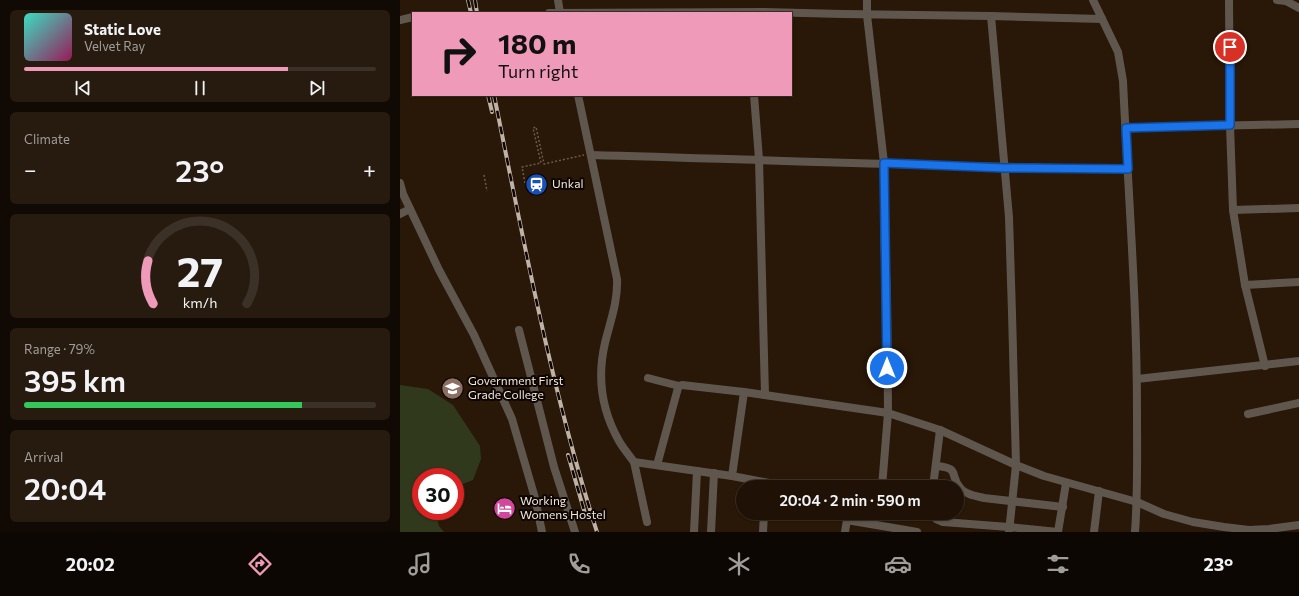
<!DOCTYPE html>
<html lang="en">
<head>
<meta charset="utf-8">
<style>
  :root { --surface:#1f1105; --page:#271a0f; --text:#f1f3f6; --muted:#a19d9a; --line:#3c3127; --accent:#ef9ab8 }
  body { margin:0; font-family:Commissioner,sans-serif; background:var(--page); color:var(--text); height:100vh; display:flex; flex-direction:column; font-size:15px; white-space:nowrap }
  * { box-sizing:border-box; margin:0 }
  p { font-size:13px; color:var(--muted) }
  .icon { flex:none; width:22px; height:22px; fill:none; stroke:currentColor; stroke-width:2; stroke-linecap:round; stroke-linejoin:round }
  .map { position:relative; flex:1; overflow:hidden }
  .side { display:flex; flex-direction:column; gap:10px; padding:10px; background:#110903; width:400px }
  .side>* { flex:none }
  .top-card { position:absolute; left:12px; top:12px; width:380px; height:84px; border-radius:0px; box-shadow:0 1px 3px #0004,0 0 0 1px var(--line); background:#ef9ab8; color:#111; overflow:hidden }
  .speed { position:absolute; left:12px; top:468px; display:flex; gap:8px; font-size:20px; font-weight:700; text-align:center }
  .speed>* { display:grid; place-content:center; width:52px; height:52px; border-radius:50%; background:var(--surface); box-shadow:0 1px 3px #0004,0 0 0 1px var(--line); line-height:1 }
  .speed .limit { border:6px solid #d22; background:#fff; color:#111 }
  .pin { position:absolute; display:grid; place-items:center; width:34px; height:34px; color:#fff; margin:-17px; border:2px solid #fff; border-radius:50%; box-shadow:0 1px 4px #0007 }
  .me { position:absolute; width:44px; margin:-22px; rotate:0deg; stroke-linejoin:round; filter:drop-shadow(0 0 3px #0008) }
  .turn { display:flex; align-items:center; gap:14px; height:84px; padding:0 20px; font-size:18px }
  .turn .icon { width:52px; height:52px; stroke-width:2.5 }
  .turn b { display:block; font-size:28px; line-height:34px }
  .big { font-size:30px; font-weight:600; line-height:1.1 }
  .side .widget { flex:1; display:flex; flex-direction:column; justify-content:center; gap:6px; min-width:0; padding:0 14px; border-radius:6px; background:var(--page) }
  .side .dial { align-items:center; gap:0 }
  .dial svg { height:104px; overflow:visible; fill:none; stroke:var(--line); stroke-width:7; stroke-linecap:round; text-anchor:middle }
  .dial text { fill:var(--text); stroke:none }
  .song { display:flex; align-items:center; gap:12px }
  .cover { width:48px; height:48px; border-radius:6px; background:linear-gradient(135deg,hsl(170 70% 55%),hsl(330 70% 35%)) }
  .played { height:4px; border-radius:2px; background:linear-gradient(90deg,var(--accent) 75%,var(--line) 75%) }
  .keys { display:flex; justify-content:space-around; direction:ltr }
  .heat { display:flex; justify-content:space-between; align-items:center; font-size:22px; direction:ltr }
  .charge { height:6px; border-radius:3px; background:linear-gradient(90deg,#34c759 79%,var(--line) 0) }
  .trip { position:absolute; left:336px; top:480px; width:228px; height:40px; border-radius:20px; background:var(--surface); box-shadow:0 1px 3px #0004,0 0 0 1px var(--line); font-weight:600; line-height:40px; text-align:center }
  .dock { display:flex; height:64px; justify-content:space-around; align-items:center; background:#0c0702; color:var(--muted) }
  .dock .icon { width:28px; height:28px }
  .dock .on { color:var(--accent) }
  .dock b { font-size:18px; color:var(--text) }
  main { display:flex; flex:1; min-height:0 }
  .map>svg:first-child { display:block }
  .green { fill:#30391b }
  .lines { fill:none; stroke-linecap:round; stroke-linejoin:round }
  .path { stroke:#6c5c4d; stroke-width:1.5; stroke-dasharray:2 2; stroke-linecap:butt }
  .minor { stroke:#5f574e; stroke-width:8 }
  .rail-casing { stroke:#bfb2a6; stroke-width:4 }
  .rail { stroke:#0c0502; stroke-width:2.5; stroke-dasharray:8; stroke-linecap:butt }
  .route-casing { stroke:#114b97; stroke-width:10 }
  .route { stroke:#1a73e8; stroke-width:7 }
  .labels { text-anchor:middle; stroke-width:4; stroke-linejoin:round; paint-order:stroke }
  .poi-label { font-size:12px; fill:#f2e6db; stroke:#0c0502; text-anchor:start }
</style>
</head>
<body>
<main>
<section class="side">
<div class="widget">
<div class="song"><i class="cover"></i><div><b>Static Love</b><p>Velvet Ray</p></div></div>
<div class="played"></div>
<div class="keys"><svg class="icon" aria-label="previous" viewBox="0 0 24 24"><path d="M18 5L8 12l10 7zM5 5v14"/></svg><svg class="icon" aria-label="pause" viewBox="0 0 24 24"><path d="M8 5v14M16 5v14"/></svg><svg class="icon" aria-label="next" viewBox="0 0 24 24"><path d="M6 5l10 7-10 7zM19 5v14"/></svg></div>
</div>
<div class="widget"><p>Climate</p>
<div class="heat"><a>−</a><b class="big">23°</b><a>+</a></div>
</div>
<div class="widget dial"><svg viewBox="0 0 100 80">
<path d="M14 69A42 42 0 1 1 86 69"/>
<path d="M14 69A42 42 0 0 1 10 36" stroke="#ef9ab8"/>
<text x="50" y="56" font-size="32" font-weight="700">27</text>
<text x="50" y="72" font-size="11">km/h</text>
</svg></div>
<div class="widget"><p>Range · 79%</p><b class="big">395 km</b><div class="charge"></div></div>
<div class="widget"><p>Arrival</p><b class="big">20:04</b></div>
</section>
<div class="map">
<svg width="899" height="532" viewBox="0 0 899 532">
  <rect width="100%" height="100%" fill="#291707"/>
  <polygon class="green" points="0,385 28,389 53,405 80,446 81,459 73,480 55,487 55,477 21,477 21,511 35,511 39,526 44,532 0,532"/>
  <g class="lines">
    <g class="path">
      <polyline points="84,175 87,191"/>
      <polyline points="125,183 122,167 141,163 133,128 136,127 144,164 184,155"/>
    </g>
    <g class="minor">
      <polyline points="158,0 160,13"/>
      <polyline points="467,0 467,15 484,163 484,237 487,291 488,413 482,487"/>
      <path d="M693,0L718,52L723,81C728,191 737,301 737,411C737,451 738,492 735,532"/>
      <polyline points="829,0 830,125 833,210 845,285 865,366"/>
      <polyline points="877,0 886,1 899,8"/>
      <polyline points="149,13 365,12 442,14 591,16 702,19"/>
      <polyline points="591,16 609,217 612,313 616,465 609,532"/>
      <polyline points="0,20 13,17"/>
      <path d="M178,95L217,279C218,302 210,322 205,343C197,377 202,411 219,441C223,448 229,455 234,462L332,476L390,487"/>
      <polyline points="354,95 359,159 365,395"/>
      <polyline points="725,128 899,124"/>
      <path d="M191,155C370,160 549,167 728,169"/>
      <polyline points="0,183 3,194 39,270 74,335 112,419 135,498 142,532"/>
      <polyline points="833,210 899,208"/>
      <polyline points="0,214 10,209"/>
      <polyline points="845,285 899,282"/>
      <polyline points="119,330 154,467 175,532"/>
      <polyline points="248,378 279,386"/>
      <polyline points="737,379 899,361"/>
      <polyline points="848,414 899,403"/>
      <polyline points="234,462 247,522"/>
      <polyline points="257,465 278,388 279,386 282,385 344,392 488,413 540,430 616,465 644,476 737,502 764,514 793,522 824,527 849,530 869,529 899,525"/>
      <path d="M536,466C562,468 548,475 561,489C567,495 576,496 584,498L663,507"/>
      <polyline points="332,476 344,392"/>
      <polyline points="533,487 540,430"/>
      <polyline points="533,513 536,519 543,522 609,527 658,532"/>
      <polyline points="447,520 517,532"/>
      <polyline points="294,532 297,471"/>
      <polyline points="311,532 314,473"/>
      <polyline points="363,532 364,513"/>
      <polyline points="445,532 448,513"/>
      <polyline points="658,532 666,483"/>
      <polyline points="694,532 699,491"/>
    </g>
    <defs>
      <g id="rail">
        <polyline points="68,0 71,13"/>
        <polyline points="75,0 77,13"/>
        <polyline points="88,95 92,112"/>
        <path d="M94,95C124,242 151,389 197,532"/>
        <polyline points="168,455 186,517"/>
      </g>
    </defs>
    <use href="#rail" class="rail-casing"/>
    <use href="#rail" class="rail"/>
  </g>
  <g class="lines">
    <defs>
      <polyline id="route" points="487,368 484,163 604,168 728,169 726,128 830,125 830,47"/>
    </defs>
    <use href="#route" class="route-casing"/>
    <use href="#route" class="route"/>
  </g>
  <defs>
    <symbol id="station-disc" viewBox="-11 -11 22 22"><circle r="9.5" fill="#1a4fb4" stroke="#0c0502"/><path d="M-3-6H3Q5-6 5-4V2Q5 4 3 4L4.5 6H3L1.5 4h-3L-3 6H-4.5L-3 4Q-5 4-5 2V-4Q-5-6-3-6ZM-3.5-4v3h7v-3ZM-3.5 1v1.5H-2V1ZM2 1v1.5H3.5V1Z" fill="#fff"/></symbol>
    <symbol id="university-disc" viewBox="-11 -11 22 22"><circle r="9.5" fill="#8d6e63" stroke="#0c0502"/><path d="M0-5L7-2L0 1L-7-2ZM-4 1L0 2.5L4 1V4Q0 6-4 4Z" fill="#fff"/></symbol>
    <symbol id="hotel-disc" viewBox="-11 -11 22 22"><circle r="9.5" fill="#d1479c" stroke="#0c0502"/><path d="M-6-4.5h1.5V1H6V5H4.5V3h-9V5H-6ZM-4 0a1.8 1.8 0 1 1 3.6 0ZM.5 0V-2.5h3Q6-2.5 6 0Z" fill="#fff"/></symbol>
  </defs>
  <g fill-rule="evenodd">
    <use href="#station-disc" x="124" y="172" width="25" height="25"/>
    <use href="#university-disc" x="40" y="376" width="25" height="25"/>
    <use href="#hotel-disc" x="92" y="496" width="25" height="25"/>
  </g>
  <g class="labels">
    <g class="poi-label">
      <text x="152" y="188">Unkal</text>
      <text x="68" y="385">Government First<tspan x="68" dy="14">Grade College</tspan></text>
      <text x="120" y="505">Working<tspan x="120" dy="14">Womens Hostel</tspan></text>
    </g>
  </g>
</svg>
<div class="speed"><div class="limit">30</div></div>
<div class="pin" style="left:830px;top:47px;background:#d93025"><svg class="icon" aria-label="arrive" viewBox="0 0 24 24"><path d="M6 21V4h12l-3 4 3 4H6"/></svg></div>
<svg class="me" style="left:487px;top:368px" viewBox="-20 -20 40 40"><circle r="17" fill="#1a73e8" stroke="#fff" stroke-width="3"/><path d="M0-11L8 9 0 5-8 9z" fill="#fff"/></svg>
<div class="trip">20:04 · 2 min · 590 m</div>
<div class="top-card">
<div class="turn"><svg class="icon" aria-label="right" viewBox="0 0 24 24"><path d="M7 20v-9h11M14 6l5 5-5 5"/></svg><div><b>180 m</b>Turn right</div></div>
</div>
</div>
</main>
<nav class="dock">
<b>20:02</b>
<svg class="icon on" aria-label="directions" viewBox="0 0 24 24"><path d="M12 3l9 9-9 9-9-9zM9 14v-3h6M13 9l2 2-2 2"/></svg>
<svg class="icon" aria-label="music" viewBox="0 0 24 24"><path d="M9 18V5l10-2v13"/><circle cx="6" cy="18" r="3"/><circle cx="16" cy="16" r="3"/></svg>
<svg class="icon" aria-label="phone" viewBox="0 0 24 24"><path d="M5 4h4l2 5-3 2q2 4 5 5l2-3 5 2v4C11 20 4 13 5 4z"/></svg>
<svg class="icon" aria-label="climate" viewBox="0 0 24 24"><path d="M12 3v18M4 7l16 10M4 17L20 7"/></svg>
<svg class="icon" aria-label="car" viewBox="0 0 24 24"><path d="M5 17H2v-5l4-1 3-4h7l3 4 3 1v5h-3M9 17h6M6 11h13"/><circle cx="7" cy="17" r="2"/><circle cx="17" cy="17" r="2"/></svg>
<svg class="icon" aria-label="filters" viewBox="0 0 24 24"><path d="M4 7h16M4 17h16"/><circle cx="9" cy="7" r="2"/><circle cx="15" cy="17" r="2"/></svg>
<b>23°</b>
</nav>
</body>
</html>
